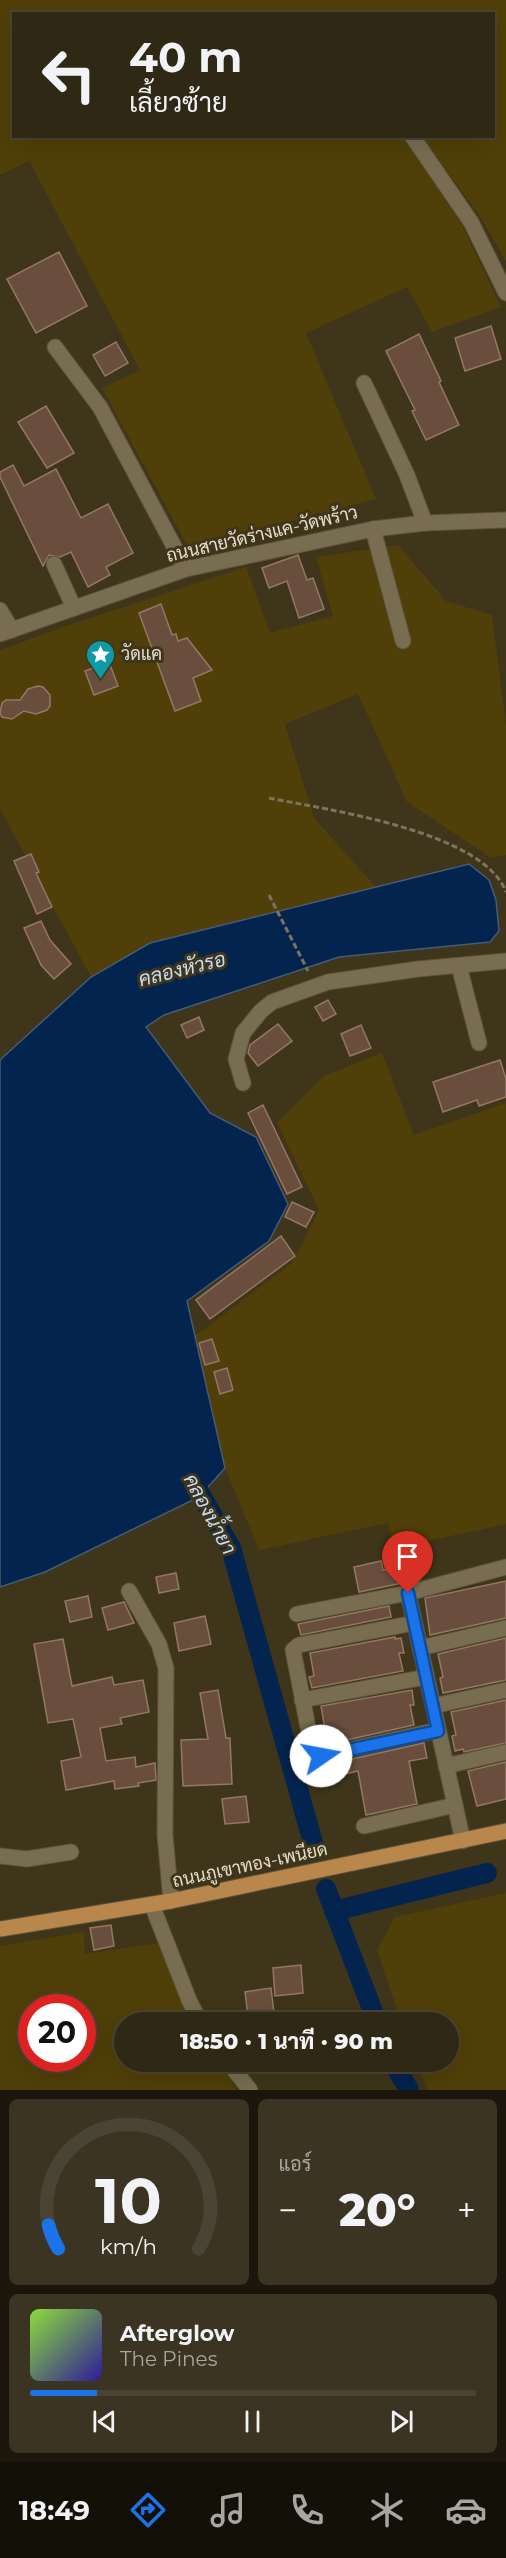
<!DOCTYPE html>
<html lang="th">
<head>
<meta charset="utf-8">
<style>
  :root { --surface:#2f2814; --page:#3b3422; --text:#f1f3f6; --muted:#a7a6a0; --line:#4a4434; --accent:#1a73e8 }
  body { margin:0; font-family:Montserrat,Sarabun,sans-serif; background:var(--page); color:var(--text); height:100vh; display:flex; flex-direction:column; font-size:22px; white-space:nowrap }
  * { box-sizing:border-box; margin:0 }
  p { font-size:20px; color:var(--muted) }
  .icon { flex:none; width:33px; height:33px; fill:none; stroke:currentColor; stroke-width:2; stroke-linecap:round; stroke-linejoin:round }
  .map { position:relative; height:2090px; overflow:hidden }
  .sheet { display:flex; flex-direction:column; gap:9px; padding:9px; background:#1a160b; flex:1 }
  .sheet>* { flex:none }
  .banner { position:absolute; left:12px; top:12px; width:483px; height:126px; border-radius:0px; box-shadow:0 6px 24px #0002,0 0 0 2px var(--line); background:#2f2814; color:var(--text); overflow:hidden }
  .speed { position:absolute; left:18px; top:1994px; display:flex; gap:12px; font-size:30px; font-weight:700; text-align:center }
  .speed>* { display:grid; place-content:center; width:78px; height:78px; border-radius:50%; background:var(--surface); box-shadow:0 6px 24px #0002,0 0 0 2px var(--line); line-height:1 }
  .speed .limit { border:9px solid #d22; background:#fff; color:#111 }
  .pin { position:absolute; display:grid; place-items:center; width:51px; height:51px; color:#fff; margin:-62px -26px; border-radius:50% 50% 50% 0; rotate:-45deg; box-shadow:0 0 6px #0007 }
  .pin .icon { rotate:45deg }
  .me { position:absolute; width:66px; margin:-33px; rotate:78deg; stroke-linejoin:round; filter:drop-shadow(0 0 4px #0008) }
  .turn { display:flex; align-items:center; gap:21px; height:126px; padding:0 18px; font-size:27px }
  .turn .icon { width:78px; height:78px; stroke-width:2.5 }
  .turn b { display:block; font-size:42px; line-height:51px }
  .big { font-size:45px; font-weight:800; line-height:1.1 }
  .sheet .card { flex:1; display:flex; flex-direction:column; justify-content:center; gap:9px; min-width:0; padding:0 21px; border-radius:9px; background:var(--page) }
  .sheet .dial { align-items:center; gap:0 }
  .dial svg { height:156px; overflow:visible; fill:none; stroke:var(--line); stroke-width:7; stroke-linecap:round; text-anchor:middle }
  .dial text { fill:var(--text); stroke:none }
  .song { display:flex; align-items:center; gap:18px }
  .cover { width:72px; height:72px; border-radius:9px; background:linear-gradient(135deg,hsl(90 70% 55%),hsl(250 70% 35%)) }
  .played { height:6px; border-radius:3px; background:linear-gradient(90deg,var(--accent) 15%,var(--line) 15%) }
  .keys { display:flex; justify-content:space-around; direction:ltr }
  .heat { display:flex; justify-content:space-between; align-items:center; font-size:33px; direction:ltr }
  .sheet .tiles { flex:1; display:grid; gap:9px; grid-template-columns:1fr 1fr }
  .card:last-child { grid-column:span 2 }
  .trip { position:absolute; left:114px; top:2012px; width:345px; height:60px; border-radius:30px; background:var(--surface); box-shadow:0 6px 24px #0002,0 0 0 2px var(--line); font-weight:800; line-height:60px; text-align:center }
  .tabs { display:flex; height:96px; justify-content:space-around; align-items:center; background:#131008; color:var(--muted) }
  .tabs .icon { width:42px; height:42px }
  .tabs .current { color:var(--accent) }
  .tabs b { font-size:27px; color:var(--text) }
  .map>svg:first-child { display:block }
  .green { fill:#503f08; fill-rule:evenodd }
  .water { fill:#03244e; stroke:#465c74; stroke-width:1.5 }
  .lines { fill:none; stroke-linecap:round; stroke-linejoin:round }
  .canal { stroke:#03244e; stroke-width:20 }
  .building { fill:#694e3d; stroke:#947765; stroke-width:1.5 }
  .minor-casing { stroke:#5b533b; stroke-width:17 }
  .major-casing { stroke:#5b533b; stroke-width:17 }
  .path { stroke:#7c745d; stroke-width:3; stroke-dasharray:6 3; stroke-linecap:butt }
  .minor { stroke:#786d50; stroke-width:15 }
  .major { stroke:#b9864b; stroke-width:15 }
  .route-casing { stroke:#114b97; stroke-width:15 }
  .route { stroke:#1a73e8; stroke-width:10 }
  .labels { text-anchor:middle; stroke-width:6; stroke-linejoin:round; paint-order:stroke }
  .street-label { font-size:18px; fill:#e3ddcd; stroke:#3f351a }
  .poi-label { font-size:18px; fill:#e3ddcd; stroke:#3f351a; text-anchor:start }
  .water-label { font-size:20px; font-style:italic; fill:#c6dcf9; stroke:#3f351a }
</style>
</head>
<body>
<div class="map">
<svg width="506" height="2090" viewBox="0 0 506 2090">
  <rect width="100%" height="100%" fill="#3f351a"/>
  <g class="green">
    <path d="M0,0H506V261L481,218L429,146L415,155L462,225L501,307L432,332L407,287L306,333L376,499L188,547L102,388L140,370L29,161L0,175ZM14,14H494V136H14Z"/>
    <polygon points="398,545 446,601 492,615 506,725 506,855 491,858 407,802 358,694 285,724 314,818 376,887 150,943 91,977 0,809 0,650 69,625 246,567 270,633 333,616 316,557"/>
    <polygon points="382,1053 414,1135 506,1103 506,1524 395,1548 388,1523 259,1550 225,1468 195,1336 292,1263 319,1210 277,1123 324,1076"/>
    <polygon points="506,1893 506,2090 428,2090 414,2061 448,2061 448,2022 401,2022 377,1950 395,1917"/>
    <path d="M84,1932L85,1954L158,1943L192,2022H124V2061H216L237,2090H0V1946ZM32,2007H82V2058H32Z"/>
  </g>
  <polygon class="water" points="469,864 489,880 496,900 499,931 490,942 339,957 164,1015 146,1027 210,1113 256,1137 288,1204 269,1241 187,1301 225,1468 199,1497 45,1572 0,1587 0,1060 91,977 150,943"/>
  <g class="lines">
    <g class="canal">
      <polyline points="189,1474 231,1548 315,1850"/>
      <polyline points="326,1889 377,2022"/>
      <polyline points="334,1911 487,1873"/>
      <polyline points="392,2061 409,2090"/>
    </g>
  </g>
  <g class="building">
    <polygon points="59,252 87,306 36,333 7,279"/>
    <polygon points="491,326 501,359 465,371 455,338"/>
    <polygon points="419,334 441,381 439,382 459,425 426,440 412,411 415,410 386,351"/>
    <polygon points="116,342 128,363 105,376 93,355"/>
    <polygon points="46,406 74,453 47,468 18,422"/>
    <polygon points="13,465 24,486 56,469 81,518 108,504 133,553 106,567 110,575 88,587 71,552 60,557 49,555 43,566 0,477 0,472"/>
    <polygon points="298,555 307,580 313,578 324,609 299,618 287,581 269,588 262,568"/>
    <polygon points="161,604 172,635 176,634 178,641 187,638 212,670 193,678 201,701 175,711 139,613"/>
    <polygon points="109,662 118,686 94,695 85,671"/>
    <polygon points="38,686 43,687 50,695 50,706 47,710 36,714 24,711 12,719 2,717 0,713 2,703 6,700 20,700 28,689"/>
    <polygon points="31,854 39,872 36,873 52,907 37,914 14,861"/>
    <polygon points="41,921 50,940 71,964 54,979 41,965 24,928"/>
    <polygon points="328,1000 336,1014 323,1021 315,1007"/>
    <polygon points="199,1017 204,1030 187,1038 181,1025"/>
    <polygon points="278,1024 292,1041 258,1066 248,1053 250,1045"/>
    <polygon points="361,1025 371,1048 350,1056 341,1034"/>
    <polygon points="500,1060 506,1079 506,1097 479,1106 477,1100 443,1112 433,1082"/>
    <polygon points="263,1105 302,1187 287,1194 248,1113"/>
    <polygon points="292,1202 314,1212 306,1227 285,1217"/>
    <polygon points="281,1236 295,1256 210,1319 196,1300"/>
    <polygon points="212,1339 219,1361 205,1365 199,1343"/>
    <polygon points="227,1368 233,1390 220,1394 214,1372"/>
    <polygon points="381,1561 383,1570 408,1565 412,1581 359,1592 354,1567"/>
    <polygon points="176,1573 179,1589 159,1593 156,1577"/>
    <polygon points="506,1581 506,1618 430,1635 425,1598"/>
    <polygon points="88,1596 92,1617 70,1622 65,1601"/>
    <polygon points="124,1602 134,1623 108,1630 102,1608"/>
    <polygon points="389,1606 391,1617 301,1635 298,1624"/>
    <polygon points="205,1616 211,1644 179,1651 174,1623"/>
    <polygon points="395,1637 395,1639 401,1638 404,1653 399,1653 403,1671 312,1688 309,1677 314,1676 310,1653"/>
    <polygon points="506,1638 506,1680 443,1693 440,1678 443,1677 438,1654"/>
    <polygon points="63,1639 72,1686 112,1677 114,1685 143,1680 149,1712 120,1718 122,1724 100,1728 106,1761 135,1757 136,1767 155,1763 156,1780 138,1783 139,1786 115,1789 114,1781 66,1790 61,1761 81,1757 73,1719 48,1723 34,1644"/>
    <polygon points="218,1690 226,1738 230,1738 232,1784 183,1786 181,1740 208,1739 200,1693"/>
    <polygon points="412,1690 414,1705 410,1705 414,1725 324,1745 321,1731 325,1730 321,1706"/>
    <polygon points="506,1700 506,1743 464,1752 463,1749 455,1751 452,1736 456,1735 451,1712"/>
    <polygon points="424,1743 427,1758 409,1761 417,1804 366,1815 358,1771 336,1776 334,1763"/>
    <polygon points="506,1762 506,1799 477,1806 468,1771"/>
    <polygon points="246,1796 249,1822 225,1824 222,1799"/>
    <polygon points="111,1925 114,1946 94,1950 90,1928"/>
    <polygon points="301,1965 303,1993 275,1996 273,1968"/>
    <polygon points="271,1988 274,2013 248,2016 245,1992"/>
  </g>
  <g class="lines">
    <defs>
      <g id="minor">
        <polyline points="412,136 471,222 506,293"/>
        <polyline points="55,347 100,407 186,569"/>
        <polyline points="364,383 407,475 425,523"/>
        <polyline points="373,529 403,641"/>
        <polyline points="54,564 74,608"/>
        <polyline points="0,610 12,630"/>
        <polyline points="0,634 186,569 373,529 425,523 506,520"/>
        <polyline points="459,966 479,1043"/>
        <polyline points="243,1083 236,1059 243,1033 261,1011 272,1002 328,982 418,969 506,961"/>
        <polyline points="129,1591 159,1644 166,1668 165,1835 171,1901"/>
        <polyline points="408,1593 463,1841"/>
        <polyline points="297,1614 408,1593 506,1567"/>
        <polyline points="414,1623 299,1645 293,1650 312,1748 321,1756 438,1730"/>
        <polyline points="420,1648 506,1628"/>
        <polyline points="302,1700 426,1677"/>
        <polyline points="433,1706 506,1690"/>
        <polyline points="446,1766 506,1752"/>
        <polyline points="364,1826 455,1805"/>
        <polyline points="0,1856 27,1859 71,1852"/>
        <polyline points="152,1905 189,2000 200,2022"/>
        <polyline points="227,2061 250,2090"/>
      </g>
      <polyline id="major" points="0,1929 171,1901 506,1831"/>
    </defs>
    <use href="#minor" class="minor-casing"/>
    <use href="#major" class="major-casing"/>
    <g class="path">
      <path d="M269,798C328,810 483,831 506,892"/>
      <polyline points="269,895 308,971"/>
    </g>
    <use href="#minor" class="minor"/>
    <use href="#major" class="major"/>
  </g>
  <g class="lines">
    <defs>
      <polyline id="route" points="321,1756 438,1731 408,1593"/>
    </defs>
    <use href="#route" class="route-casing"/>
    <use href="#route" class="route"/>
  </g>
  <defs>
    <symbol id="sight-pin" viewBox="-11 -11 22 30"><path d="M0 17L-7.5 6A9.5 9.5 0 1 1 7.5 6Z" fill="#0f9aa8" stroke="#3f351a"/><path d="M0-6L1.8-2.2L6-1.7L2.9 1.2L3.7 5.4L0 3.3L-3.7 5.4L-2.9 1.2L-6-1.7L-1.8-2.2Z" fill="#fff"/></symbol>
  </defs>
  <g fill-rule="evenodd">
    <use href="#sight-pin" x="84" y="638" width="33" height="45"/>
  </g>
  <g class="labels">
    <g class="street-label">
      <text transform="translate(262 534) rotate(-13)" y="6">ถนนสายวัดร่างแค-วัดพร้าว</text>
      <text transform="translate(250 1865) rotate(-12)" y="6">ถนนภูเขาทอง-เพนียด</text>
    </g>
    <g class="poi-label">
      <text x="121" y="660">วัดแค</text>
    </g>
    <g class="water-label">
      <text transform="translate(182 969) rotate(-14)" y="7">คลองหัวรอ</text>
      <text transform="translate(210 1514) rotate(62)" y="7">คลองน้ำยา</text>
    </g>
  </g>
</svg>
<div class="speed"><div class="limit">20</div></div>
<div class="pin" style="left:408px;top:1593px;background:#d93025"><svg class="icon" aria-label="arrive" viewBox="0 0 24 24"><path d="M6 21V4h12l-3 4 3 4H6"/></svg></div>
<svg class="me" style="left:321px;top:1756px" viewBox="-20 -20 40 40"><circle r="19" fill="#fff"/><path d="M0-13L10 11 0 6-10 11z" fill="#1a73e8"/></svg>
<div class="trip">18:50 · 1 นาที · 90 m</div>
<div class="banner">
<div class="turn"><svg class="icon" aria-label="left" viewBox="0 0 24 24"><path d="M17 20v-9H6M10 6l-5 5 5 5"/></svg><div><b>40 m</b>เลี้ยวซ้าย</div></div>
</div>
</div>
<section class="sheet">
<div class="tiles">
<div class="card dial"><svg viewBox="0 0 100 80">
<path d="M14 69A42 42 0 1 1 86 69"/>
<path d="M14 69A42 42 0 0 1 9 57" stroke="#1a73e8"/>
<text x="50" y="56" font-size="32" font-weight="700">10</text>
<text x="50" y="72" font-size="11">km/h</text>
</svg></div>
<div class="card"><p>แอร์</p>
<div class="heat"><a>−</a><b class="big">20°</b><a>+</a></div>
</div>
<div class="card">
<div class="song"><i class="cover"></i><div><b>Afterglow</b><p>The Pines</p></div></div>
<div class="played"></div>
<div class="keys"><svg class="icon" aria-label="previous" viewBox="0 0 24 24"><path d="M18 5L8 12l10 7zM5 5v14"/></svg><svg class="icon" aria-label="pause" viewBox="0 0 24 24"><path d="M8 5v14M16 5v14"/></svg><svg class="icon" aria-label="next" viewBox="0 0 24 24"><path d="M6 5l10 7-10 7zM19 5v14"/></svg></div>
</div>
</div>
</section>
<nav class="tabs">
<b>18:49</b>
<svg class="icon current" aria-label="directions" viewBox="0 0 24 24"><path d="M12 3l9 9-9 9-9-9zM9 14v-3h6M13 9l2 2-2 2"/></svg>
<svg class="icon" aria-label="music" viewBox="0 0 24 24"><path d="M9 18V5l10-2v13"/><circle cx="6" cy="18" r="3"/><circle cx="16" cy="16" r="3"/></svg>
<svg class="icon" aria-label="phone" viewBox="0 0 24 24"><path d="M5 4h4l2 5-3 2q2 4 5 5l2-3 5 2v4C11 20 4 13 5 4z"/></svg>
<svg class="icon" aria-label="climate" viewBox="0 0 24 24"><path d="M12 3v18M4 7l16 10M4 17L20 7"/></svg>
<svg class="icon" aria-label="car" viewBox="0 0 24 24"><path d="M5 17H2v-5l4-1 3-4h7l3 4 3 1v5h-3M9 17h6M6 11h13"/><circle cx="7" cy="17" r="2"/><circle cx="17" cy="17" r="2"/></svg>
</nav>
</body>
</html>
